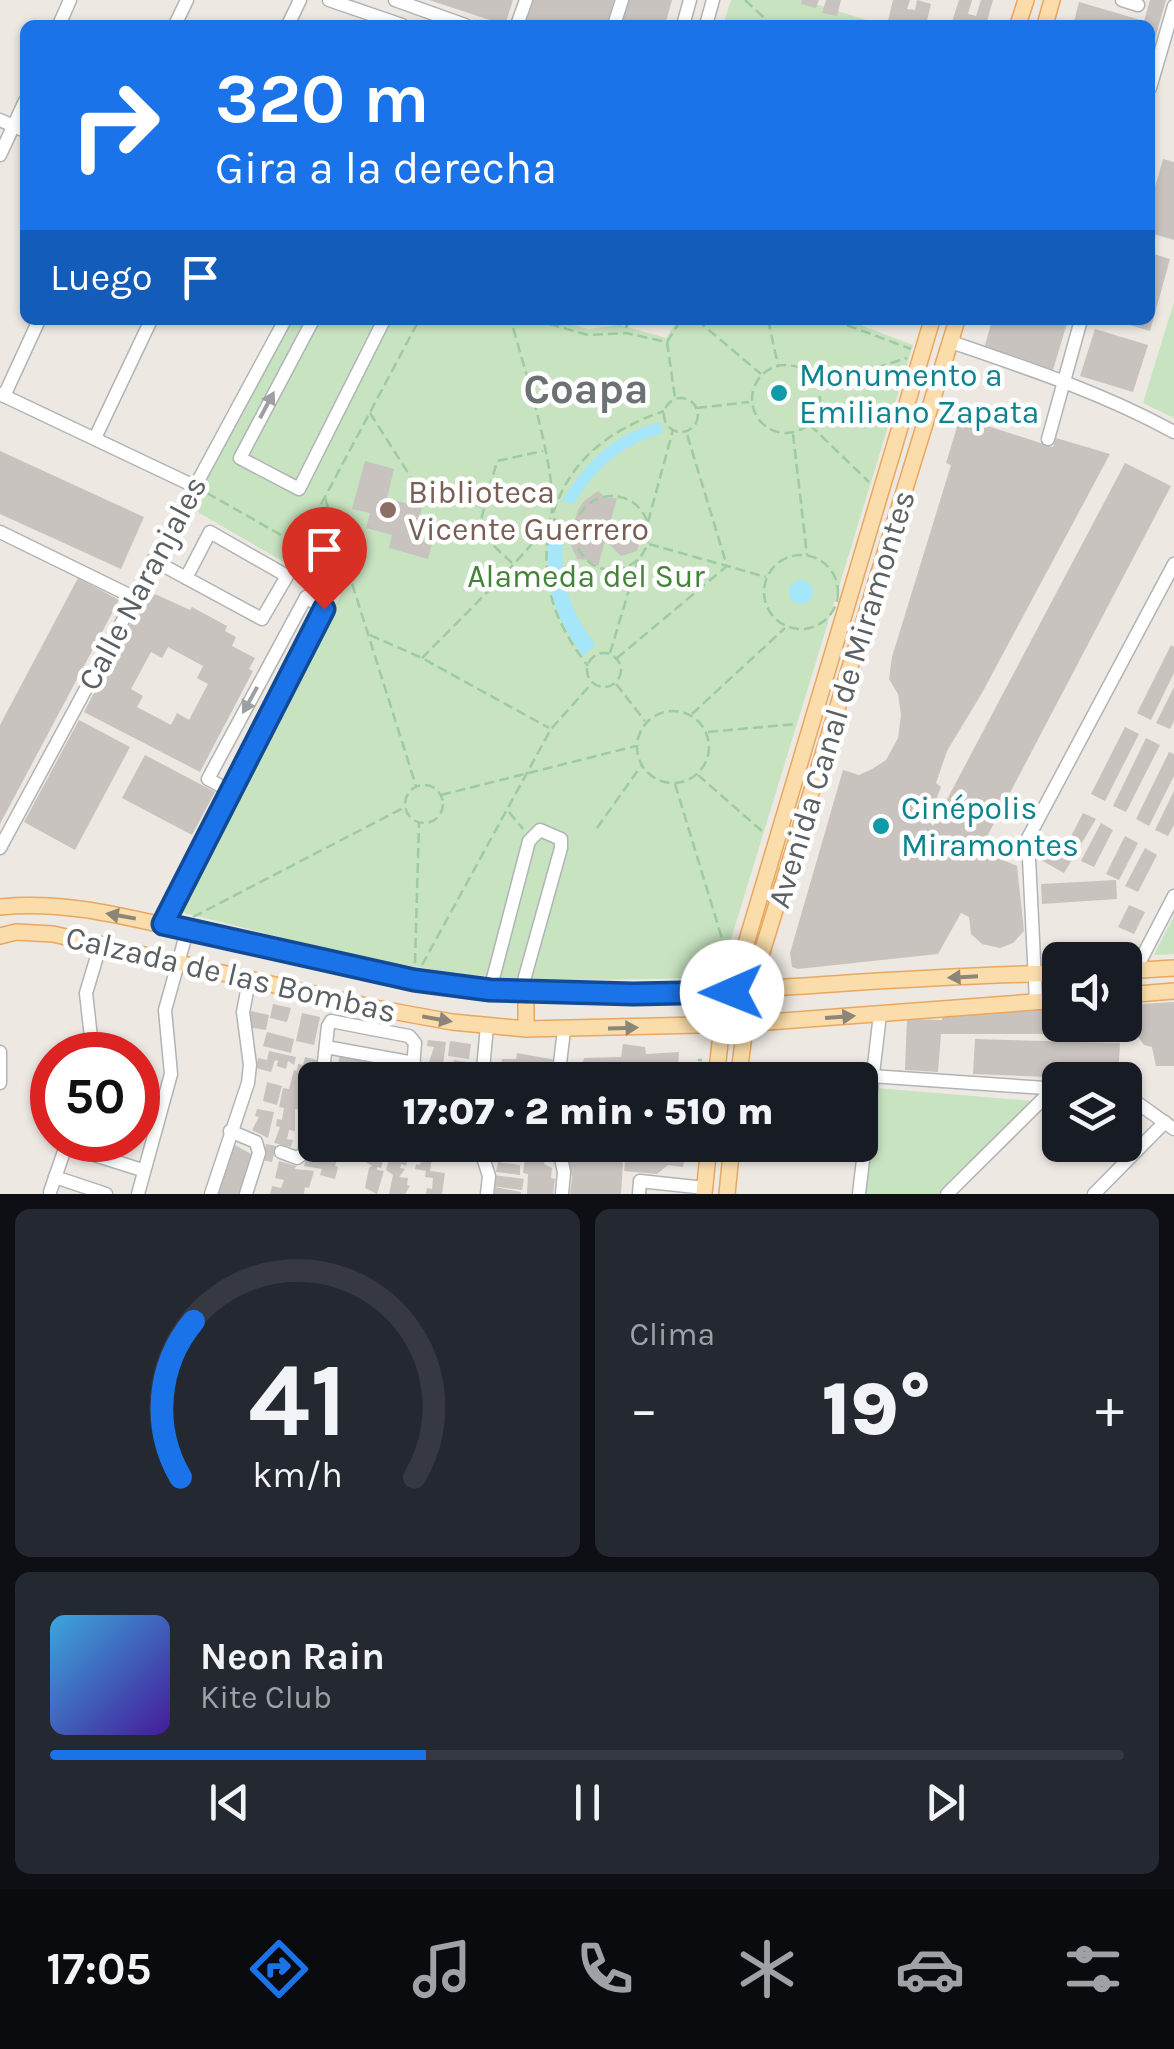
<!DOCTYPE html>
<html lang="es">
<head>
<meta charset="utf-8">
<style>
  :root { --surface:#171b24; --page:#242831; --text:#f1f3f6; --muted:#9ea1a6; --line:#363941; --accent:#1a73e8 }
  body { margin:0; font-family:Karla,sans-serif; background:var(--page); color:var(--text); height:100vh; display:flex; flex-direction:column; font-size:38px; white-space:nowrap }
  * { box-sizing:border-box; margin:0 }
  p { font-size:32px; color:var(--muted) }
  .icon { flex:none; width:55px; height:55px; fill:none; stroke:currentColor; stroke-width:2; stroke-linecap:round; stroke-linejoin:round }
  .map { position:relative; height:1194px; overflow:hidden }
  .panel { display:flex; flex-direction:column; gap:15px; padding:15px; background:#0d0f14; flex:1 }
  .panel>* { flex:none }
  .guide { position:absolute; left:20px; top:20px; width:1135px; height:305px; border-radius:15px; box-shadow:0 2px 8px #0004; background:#1a73e8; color:#fff; overflow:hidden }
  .fabs { position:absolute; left:1042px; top:942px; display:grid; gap:20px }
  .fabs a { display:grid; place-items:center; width:100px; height:100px; border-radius:15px; background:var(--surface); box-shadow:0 2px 8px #0004; font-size:50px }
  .speed { position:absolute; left:30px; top:1032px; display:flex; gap:20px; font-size:50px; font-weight:700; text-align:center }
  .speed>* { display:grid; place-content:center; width:130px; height:130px; border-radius:50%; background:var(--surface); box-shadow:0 2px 8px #0004; line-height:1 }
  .speed .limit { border:15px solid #d22; background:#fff; color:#111 }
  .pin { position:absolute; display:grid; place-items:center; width:85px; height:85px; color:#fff; margin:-102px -42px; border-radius:50% 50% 50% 0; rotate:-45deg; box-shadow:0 0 10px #0007 }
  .pin .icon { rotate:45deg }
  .me { position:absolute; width:110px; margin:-55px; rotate:269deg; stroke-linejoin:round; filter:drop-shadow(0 0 8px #0008) }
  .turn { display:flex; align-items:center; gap:35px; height:210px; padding:0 30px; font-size:45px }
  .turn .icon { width:130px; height:130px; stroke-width:2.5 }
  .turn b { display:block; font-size:70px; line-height:85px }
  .then { display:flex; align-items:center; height:95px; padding:0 30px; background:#0003; gap:20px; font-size:38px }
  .big { font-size:75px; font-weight:800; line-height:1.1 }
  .panel .widget { flex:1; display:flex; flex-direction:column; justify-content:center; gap:15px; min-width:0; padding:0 35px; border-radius:15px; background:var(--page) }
  .panel .dial { align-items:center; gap:0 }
  .dial svg { height:260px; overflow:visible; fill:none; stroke:var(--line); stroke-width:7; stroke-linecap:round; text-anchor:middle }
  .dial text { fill:var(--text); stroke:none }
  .song { display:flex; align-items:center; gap:30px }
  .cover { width:120px; height:120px; border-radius:15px; background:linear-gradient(135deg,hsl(200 70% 55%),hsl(260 70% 35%)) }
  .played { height:10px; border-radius:5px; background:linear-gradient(90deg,var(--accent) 35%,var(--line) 35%) }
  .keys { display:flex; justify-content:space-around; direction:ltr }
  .heat { display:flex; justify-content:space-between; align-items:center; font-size:55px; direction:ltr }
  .panel .tiles { flex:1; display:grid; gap:15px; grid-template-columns:1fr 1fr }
  .widget:last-child { grid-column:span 2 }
  .trip { position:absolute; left:298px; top:1062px; width:580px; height:100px; border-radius:15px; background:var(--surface); box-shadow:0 2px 8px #0004; font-weight:800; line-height:100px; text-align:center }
  .tab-bar { display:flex; height:160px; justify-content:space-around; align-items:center; background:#090b0e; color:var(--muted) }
  .tab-bar .icon { width:70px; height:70px }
  .tab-bar .on { color:var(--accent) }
  .tab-bar b { font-size:45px; color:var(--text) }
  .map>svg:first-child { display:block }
  .green { fill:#c7e3c0 }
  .water { fill:#a5e6fa }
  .building { fill:#c8c3bf; fill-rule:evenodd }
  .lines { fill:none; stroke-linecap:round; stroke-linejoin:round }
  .minor-casing { stroke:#b0b4b7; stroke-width:15 }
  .major-casing { stroke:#e9a75f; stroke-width:18 }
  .path { stroke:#9ecba1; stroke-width:2.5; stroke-dasharray:10 5; stroke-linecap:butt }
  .minor { stroke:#fff; stroke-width:12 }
  .major { stroke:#faddaa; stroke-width:15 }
  .path-bridge { stroke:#9ecba1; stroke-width:2.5; stroke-dasharray:10 5; stroke-linecap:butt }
  .oneway { fill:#9da0a1 }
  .oneway2 { fill:#8b8678 }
  .route-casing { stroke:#114b97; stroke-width:25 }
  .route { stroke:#1a73e8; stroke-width:18 }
  .culture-dot { fill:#0f9aa8; stroke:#fff; stroke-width:4 }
  .education-dot { fill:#8d6e63; stroke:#fff; stroke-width:4 }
  .labels { text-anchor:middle; stroke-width:9; stroke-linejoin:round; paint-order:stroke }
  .culture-label { font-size:32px; fill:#0d838f; stroke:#fff; text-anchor:start }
  .education-label { font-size:32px; fill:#785e54; stroke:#fff; text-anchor:start }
  .park-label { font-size:32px; fill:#45823a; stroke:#fff }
  .street-label { font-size:32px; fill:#5b6062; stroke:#fff }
  .district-label { font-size:42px; font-weight:bold; fill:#6c7274; stroke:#fff }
</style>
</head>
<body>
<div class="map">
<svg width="1174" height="1194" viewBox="0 0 1174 1194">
  <rect width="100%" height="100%" fill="#ede8e2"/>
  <g class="green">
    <polygon points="731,0 803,0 882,25 723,25"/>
    <polygon points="1174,302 1174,418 1143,403"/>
    <path d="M292,320H555L588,329L620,325L666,338L678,320H847L913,345L719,978C635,978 550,984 467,974C368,963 272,934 176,911L341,595L189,507Z"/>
    <polygon points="1174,916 1174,954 1154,955"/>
    <polygon points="875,1088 1033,1101 941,1194 863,1194"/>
  </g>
  <g class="water">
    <path d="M660,422L663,433C622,445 596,467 574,504L562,501C586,461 614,434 660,422Z"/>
    <path d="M548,537L563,540C560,582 571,613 596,645L583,656C556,620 544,583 548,537Z"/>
    <circle cx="801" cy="592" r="12"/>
  </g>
  <g class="building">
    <polygon points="429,0 513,0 505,25"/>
    <polygon points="530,0 614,0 607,25 521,25"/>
    <polygon points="626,0 672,0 665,25 618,25"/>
    <polygon points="802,0 819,0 816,8 801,4"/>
    <polygon points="826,0 841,0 837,16 822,13"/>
    <polygon points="893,0 910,0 907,9 915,10 917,0 931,4 926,25 911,25 904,21 903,25 887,25"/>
    <polygon points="959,0 972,0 968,14 976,16 981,0 993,0 986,25 951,25"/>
    <polygon points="1150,0 1166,0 1151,53 1150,25 1073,25 1079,2 1144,21"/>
    <polygon points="1163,159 1174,162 1174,240 1150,233 1150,205"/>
    <polygon points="1150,253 1170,259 1150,331 1116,321 1150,320"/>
    <polygon points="992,320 1068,320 1053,370 984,349"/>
    <polygon points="1095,329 1148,345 1133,392 1080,376"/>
    <polygon points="960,417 1053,447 1056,438 1110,454 982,693 947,751 936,783 941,787 928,820 933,826 1125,463 1171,486 980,850 1017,866 1024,931 1013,943 1000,948 982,944 971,934 969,917 961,913 938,954 798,969 792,967 790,953 843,770 859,775 872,769 886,760 898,738 901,715 898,694 889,679 892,657 951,465 946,463"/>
    <polygon points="0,451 144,517 121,569 0,514"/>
    <polygon points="365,461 394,469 387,498 422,508 417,524 423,526 419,540 432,544 428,559 389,548 392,535 366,528 370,513 352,509"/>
    <polygon points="598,491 606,498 617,498 598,566 588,560 577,559 569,540 578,510 584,501"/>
    <polygon points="630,522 641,534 637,551 621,556 609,544 614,526"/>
    <polygon points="78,578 119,600 0,824 0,725"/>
    <path d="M155,594L190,610L192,607L227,626L225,631L236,637L232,646L255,658L249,669L253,671L200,772L84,712L137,610L141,613ZM168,647L203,666L197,678L208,684L189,720L177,713L171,725L137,707L143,696L131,689L151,652L162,658Z"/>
    <polygon points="1171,645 1174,647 1174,673 1151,720 1137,713"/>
    <polygon points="1174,687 1174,721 1170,729 1156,723"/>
    <polygon points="79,720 130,747 75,850 24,822"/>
    <polygon points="1125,727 1139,734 1105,801 1091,794"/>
    <polygon points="1146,738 1160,745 1126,812 1113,806"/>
    <polygon points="1169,752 1174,754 1174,776 1149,826 1136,819"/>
    <polygon points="145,755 215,792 192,835 122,798"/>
    <polygon points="1174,791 1174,825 1168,836 1155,830"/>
    <polygon points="1083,813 1096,819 1064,873 1039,859 1052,843 1064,850"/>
    <polygon points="1101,823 1113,830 1094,867 1081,861"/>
    <polygon points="1125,836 1138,843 1119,880 1106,874"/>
    <polygon points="1145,848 1157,855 1138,892 1125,886"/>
    <polygon points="1116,880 1117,899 1042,904 1041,884"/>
    <polygon points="1129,905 1145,912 1134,934 1118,927"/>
    <polygon points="1174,1002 1174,1066 1156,1066 1152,1047 1144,1045 1136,1034 941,1034 938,1072 905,1070 907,1019 942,1020 942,1014 1060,1007 1060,1025 1125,1025 1125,1005"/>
    <polygon points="273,1004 291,1008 287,1022 270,1018"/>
    <polygon points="251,1011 269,1015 266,1030 247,1027"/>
    <polygon points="302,1013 320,1017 314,1045 296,1041"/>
    <polygon points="267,1032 294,1039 291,1053 263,1046"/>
    <polygon points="975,1039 1120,1043 1118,1080 973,1074"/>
    <polygon points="428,1040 446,1042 441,1080 430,1080 432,1069 427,1068 434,1047 427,1046"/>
    <polygon points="450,1041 471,1044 469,1059 448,1056"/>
    <polygon points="623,1044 645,1047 646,1054 679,1052 678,1069 684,1069 683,1080 579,1080 584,1058 621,1057"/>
    <polygon points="269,1051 296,1057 294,1065 288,1061 286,1069 277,1066 278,1061 275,1060 271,1072 256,1068 258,1058 267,1060"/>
    <polygon points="517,1053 556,1060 553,1077 524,1072 525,1069 520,1068 519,1072 500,1068 502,1059 516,1059"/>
    <polygon points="340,1054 402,1069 400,1080 358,1080 336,1075"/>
    <polygon points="305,1057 317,1060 316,1068 310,1066 308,1075 314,1076 309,1089 303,1087 301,1110 295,1109 295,1131 289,1130 287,1139 293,1140 291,1147 274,1143 280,1127 276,1126 277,1119 282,1120 284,1108 279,1107 283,1088 289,1089 294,1070 297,1071 298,1064 303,1065"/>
    <polygon points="454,1060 467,1062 465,1072 461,1072 460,1080 445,1080 446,1071 452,1072"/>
    <polygon points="494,1069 546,1078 546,1080 493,1080"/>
    <polygon points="267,1082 282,1086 277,1105 263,1101"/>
    <polygon points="257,1109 274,1112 268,1138 252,1130 259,1117 255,1116"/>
    <polygon points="315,1126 315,1145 341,1145 339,1152 334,1150 332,1158 337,1160 335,1166 338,1167 335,1179 320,1175 322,1169 304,1166"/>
    <polygon points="233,1144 253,1155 239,1194 216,1194"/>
    <polygon points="266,1144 276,1146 272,1162 262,1160"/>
    <polygon points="373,1145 385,1152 381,1168 377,1167 377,1170 384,1171 377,1194 365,1188 369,1168 372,1166 366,1162 367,1158 372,1159 373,1155 368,1154"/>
    <polygon points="418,1145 434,1145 430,1171 445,1173 442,1194 426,1194 427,1188 432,1189 433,1178 425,1177 426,1171 415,1169 416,1164 420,1165 422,1155 417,1154"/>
    <polygon points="441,1145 467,1146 465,1161 439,1157"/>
    <polygon points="499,1145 523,1149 521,1161 497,1158"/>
    <polygon points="527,1145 540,1145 539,1149 547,1151 544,1164 552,1168 551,1178 555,1179 553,1194 527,1194 528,1174 523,1173"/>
    <polygon points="565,1145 615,1145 623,1163 621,1194 570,1194 572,1177"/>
    <polygon points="618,1145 673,1145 672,1148 686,1150 683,1167 668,1165 657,1174 624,1171 625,1161"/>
    <polygon points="395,1152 408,1158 406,1166 401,1164 400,1168 405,1169 399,1177 408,1178 407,1185 410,1186 405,1194 389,1194 393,1175 386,1170 390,1156 394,1157"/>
    <polygon points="279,1161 296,1166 295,1169 314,1171 309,1188 305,1187 304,1194 270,1194 272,1186 281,1188 284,1180 275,1178"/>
    <polygon points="498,1162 520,1165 520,1175 496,1172"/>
    <polygon points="494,1175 524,1179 522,1190 492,1186"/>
    <polygon points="495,1187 521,1192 521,1194 494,1194"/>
  </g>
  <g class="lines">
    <defs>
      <g id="minor">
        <polyline points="329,0 402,25"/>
        <polyline points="395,0 465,25"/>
        <polyline points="1122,0 1138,5"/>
        <polyline points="59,25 70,0"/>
        <polyline points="175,25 187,0"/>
        <polyline points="288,25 300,0"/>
        <polyline points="517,25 526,0"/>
        <polyline points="614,25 622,0"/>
        <polyline points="683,25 690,0"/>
        <polyline points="706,25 713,0"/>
        <polyline points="1150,88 1174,6"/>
        <polyline points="0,120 25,131"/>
        <polyline points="0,155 25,101"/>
        <polyline points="313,320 240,458 299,489 384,320"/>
        <path d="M951,342C1027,368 1103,393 1174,432"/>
        <polyline points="0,394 194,486"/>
        <polyline points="4,396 39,320"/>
        <polyline points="95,438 151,320"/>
        <polyline points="1048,439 1081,320"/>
        <polyline points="0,532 133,597"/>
        <polyline points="153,560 262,619 287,576 210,532 186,578"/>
        <polyline points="0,848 285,320"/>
        <polyline points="163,924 324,609 306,597 208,779 230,791"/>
        <polyline points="490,990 529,841 540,830 561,839 561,848 521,991"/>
        <polyline points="1125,990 1174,896"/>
        <polyline points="1036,1001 1028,838 1174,564"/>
        <polyline points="372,1029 409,1036 415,1043 412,1080"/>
        <polyline points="326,1047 414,1063"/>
        <polyline points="0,1052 0,1083"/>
        <polyline points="93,1055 86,993 101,943"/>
        <polyline points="871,1076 1060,1089"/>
        <polyline points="322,1080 328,1026 331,1021 372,1029 375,1008"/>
        <polyline points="482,1080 487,1026"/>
        <polyline points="558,1080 564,1030"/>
        <polyline points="1125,1094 1174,1129"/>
        <polyline points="230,1131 256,1142 259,1153 246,1194"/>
        <polyline points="479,1145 489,1176 487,1194"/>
        <polyline points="558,1145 564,1172 562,1194"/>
        <polyline points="66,1146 142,1170"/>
        <polyline points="281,1152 297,1158 304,1153 315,1111"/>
        <polyline points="55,1177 106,1194"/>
        <polyline points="50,1192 68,1140"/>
        <polyline points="138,1194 171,1074 165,1010 187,931"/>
        <polyline points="211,1194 248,1083 250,1065 243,1012 249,981"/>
        <polyline points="639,1194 640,1181 705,1188"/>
        <polyline points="859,1194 880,1014"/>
        <polyline points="947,1194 1053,1089"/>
        <polyline points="1094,1194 1165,1122"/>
      </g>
      <g id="major">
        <polyline points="1018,25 1026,0"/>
        <polyline points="1045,25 1052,0"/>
        <path d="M0,907C67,900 129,918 194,932C290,953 386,977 484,989C597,1002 720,991 833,984C908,979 984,975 1060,973"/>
        <polyline points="0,936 16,932 53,934 375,1008 452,1022 526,1029 743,1024 1060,1000"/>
        <polyline points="1125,971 1174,968"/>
        <polyline points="1125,995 1174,991"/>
        <polyline points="526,1029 526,991"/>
        <polyline points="716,1080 722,1024 932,320"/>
        <polyline points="738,1080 750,991 957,320"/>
        <polyline points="704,1194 709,1145"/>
        <polyline points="727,1194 732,1145"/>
      </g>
    </defs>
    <use href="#minor" class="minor-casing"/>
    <use href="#major" class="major-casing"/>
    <g class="path">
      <polyline points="745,0 772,25"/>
      <polyline points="535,320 588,335 626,333 667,342 681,320"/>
      <polyline points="697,320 761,374"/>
      <polyline points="768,320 778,365"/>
      <polyline points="833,320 911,349"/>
      <polyline points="626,328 629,320"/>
      <polyline points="667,342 675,398"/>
      <circle cx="786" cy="399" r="34"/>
      <polyline points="819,386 907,358"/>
      <circle cx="681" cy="415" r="17"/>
      <polyline points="697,408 749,402"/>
      <polyline points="370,413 417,487 483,507"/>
      <polyline points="810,425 869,482"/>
      <polyline points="793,434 807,555"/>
      <polyline points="207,493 348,573"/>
      <circle cx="612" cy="533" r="37"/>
      <polyline points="325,498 416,786"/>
      <path d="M553,513C572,457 610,430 664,411"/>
      <polyline points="553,519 574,525"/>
      <path d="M551,521C538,577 553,621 588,666"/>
      <polyline points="648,522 673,430"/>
      <polyline points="300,544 419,320"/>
      <polyline points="649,544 766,577"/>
      <circle cx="801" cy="592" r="37"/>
      <polyline points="512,563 478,531 497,461 543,451"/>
      <polyline points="370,635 422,658 549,728"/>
      <polyline points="610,653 638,560"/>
      <circle cx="604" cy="670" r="17"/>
      <path d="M422,658C442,637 548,535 551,516C559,473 523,366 511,320"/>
      <polyline points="617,658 727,566 686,431"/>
      <polyline points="616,684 645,721"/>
      <circle cx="673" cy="747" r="36"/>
      <polyline points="692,714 785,628"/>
      <polyline points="708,732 795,724"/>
      <polyline points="698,775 763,832"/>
      <polyline points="675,784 727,955 730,956"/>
      <circle cx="424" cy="804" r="19"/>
      <polyline points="441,795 636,746"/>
      <polyline points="509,812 523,829"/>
      <polyline points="597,828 641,766"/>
      <polyline points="193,917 405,807"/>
      <polyline points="415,963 419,822"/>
      <polyline points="422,965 551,729 593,682"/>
      <polyline points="756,1065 759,1065 757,1080"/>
      <polyline points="697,1076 699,1060 702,1060"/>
    </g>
    <use href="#minor" class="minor"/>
    <use href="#major" class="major"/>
    <polyline class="path-bridge" points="697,1076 732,1080"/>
  </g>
  <defs><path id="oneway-solid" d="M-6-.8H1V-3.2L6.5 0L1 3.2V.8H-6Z" transform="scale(2.5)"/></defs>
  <g class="oneway">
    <use href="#oneway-solid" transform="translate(267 405) rotate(-62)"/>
    <use href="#oneway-solid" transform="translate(250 700) rotate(119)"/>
  </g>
  <g class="oneway2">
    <use href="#oneway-solid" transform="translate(121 916) rotate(-170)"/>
    <use href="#oneway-solid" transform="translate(963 977) rotate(177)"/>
    <use href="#oneway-solid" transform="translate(840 1017) rotate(-4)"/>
    <use href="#oneway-solid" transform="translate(437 1019) rotate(10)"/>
    <use href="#oneway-solid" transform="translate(623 1028) rotate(-2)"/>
  </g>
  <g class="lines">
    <defs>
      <polyline id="route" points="324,609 163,924 414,980 490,990 633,994 732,992"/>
    </defs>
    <use href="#route" class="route-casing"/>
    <use href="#route" class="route"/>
  </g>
  <g class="culture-dot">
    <circle cx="779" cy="393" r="10"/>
    <circle cx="881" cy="826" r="10"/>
  </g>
  <circle class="education-dot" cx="388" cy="510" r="10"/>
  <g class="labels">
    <g class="culture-label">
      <text x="799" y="386">Monumento a<tspan x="799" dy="37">Emiliano Zapata</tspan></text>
      <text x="901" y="819">Cinépolis<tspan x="901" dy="37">Miramontes</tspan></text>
    </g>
    <g class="education-label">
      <text x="408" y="503">Biblioteca<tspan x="408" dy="37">Vicente Guerrero</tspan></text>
    </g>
    <g class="park-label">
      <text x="586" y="587">Alameda del Sur</text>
    </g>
    <g class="street-label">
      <text transform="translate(142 583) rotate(-62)" y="11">Calle Naranjales</text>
      <text transform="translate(841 699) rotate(-73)" y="11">Avenida Canal de Miramontes</text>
      <text transform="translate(231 974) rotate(13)" y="11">Calzada de las Bombas</text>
    </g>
    <g class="district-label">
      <text x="586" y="403">Coapa</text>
    </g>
  </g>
</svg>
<div class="fabs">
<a><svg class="icon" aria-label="sound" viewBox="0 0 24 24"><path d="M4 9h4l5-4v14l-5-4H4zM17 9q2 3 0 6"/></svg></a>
<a><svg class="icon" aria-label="layers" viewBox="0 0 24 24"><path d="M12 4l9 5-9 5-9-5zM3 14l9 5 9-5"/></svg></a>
</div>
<div class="speed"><div class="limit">50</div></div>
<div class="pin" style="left:324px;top:609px;background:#d93025"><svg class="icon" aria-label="arrive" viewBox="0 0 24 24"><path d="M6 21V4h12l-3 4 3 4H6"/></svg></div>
<svg class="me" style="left:732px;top:992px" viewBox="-20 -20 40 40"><circle r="19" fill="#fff"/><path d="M0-13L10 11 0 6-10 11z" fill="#1a73e8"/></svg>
<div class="trip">17:07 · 2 min · 510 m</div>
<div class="guide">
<div class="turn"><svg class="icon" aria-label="right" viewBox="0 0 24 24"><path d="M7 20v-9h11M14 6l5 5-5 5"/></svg><div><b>320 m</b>Gira a la derecha</div></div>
<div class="then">Luego<svg class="icon" aria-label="arrive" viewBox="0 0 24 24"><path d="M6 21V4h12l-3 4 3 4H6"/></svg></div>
</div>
</div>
<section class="panel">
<div class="tiles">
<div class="widget dial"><svg viewBox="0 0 100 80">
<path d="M14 69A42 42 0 1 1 86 69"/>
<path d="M14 69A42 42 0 0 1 18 21" stroke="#1a73e8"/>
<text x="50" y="56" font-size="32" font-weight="700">41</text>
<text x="50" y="72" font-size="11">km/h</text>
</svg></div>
<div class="widget"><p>Clima</p>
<div class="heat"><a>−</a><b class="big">19°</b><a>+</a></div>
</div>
<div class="widget">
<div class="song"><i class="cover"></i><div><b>Neon Rain</b><p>Kite Club</p></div></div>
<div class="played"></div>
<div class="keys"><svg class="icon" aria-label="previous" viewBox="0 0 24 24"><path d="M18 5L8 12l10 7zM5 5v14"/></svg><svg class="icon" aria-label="pause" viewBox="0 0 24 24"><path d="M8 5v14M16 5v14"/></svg><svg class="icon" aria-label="next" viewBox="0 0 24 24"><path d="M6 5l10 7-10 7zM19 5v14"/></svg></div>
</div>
</div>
</section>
<nav class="tab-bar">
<b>17:05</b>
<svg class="icon on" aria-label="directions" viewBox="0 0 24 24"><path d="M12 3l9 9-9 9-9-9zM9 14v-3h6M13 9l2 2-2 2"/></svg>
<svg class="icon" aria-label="music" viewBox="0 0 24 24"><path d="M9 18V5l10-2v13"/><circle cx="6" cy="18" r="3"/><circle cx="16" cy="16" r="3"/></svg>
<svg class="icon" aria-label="phone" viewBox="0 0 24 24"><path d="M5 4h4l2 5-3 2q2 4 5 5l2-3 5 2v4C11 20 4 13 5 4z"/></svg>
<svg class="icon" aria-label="climate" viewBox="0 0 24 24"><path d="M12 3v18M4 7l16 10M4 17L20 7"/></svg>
<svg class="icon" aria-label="car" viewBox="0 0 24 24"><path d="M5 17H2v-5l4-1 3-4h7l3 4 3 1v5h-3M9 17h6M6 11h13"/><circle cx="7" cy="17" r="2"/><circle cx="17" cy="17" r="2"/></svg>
<svg class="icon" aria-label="filters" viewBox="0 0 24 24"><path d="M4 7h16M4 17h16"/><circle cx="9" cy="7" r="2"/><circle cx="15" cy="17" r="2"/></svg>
</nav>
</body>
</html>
